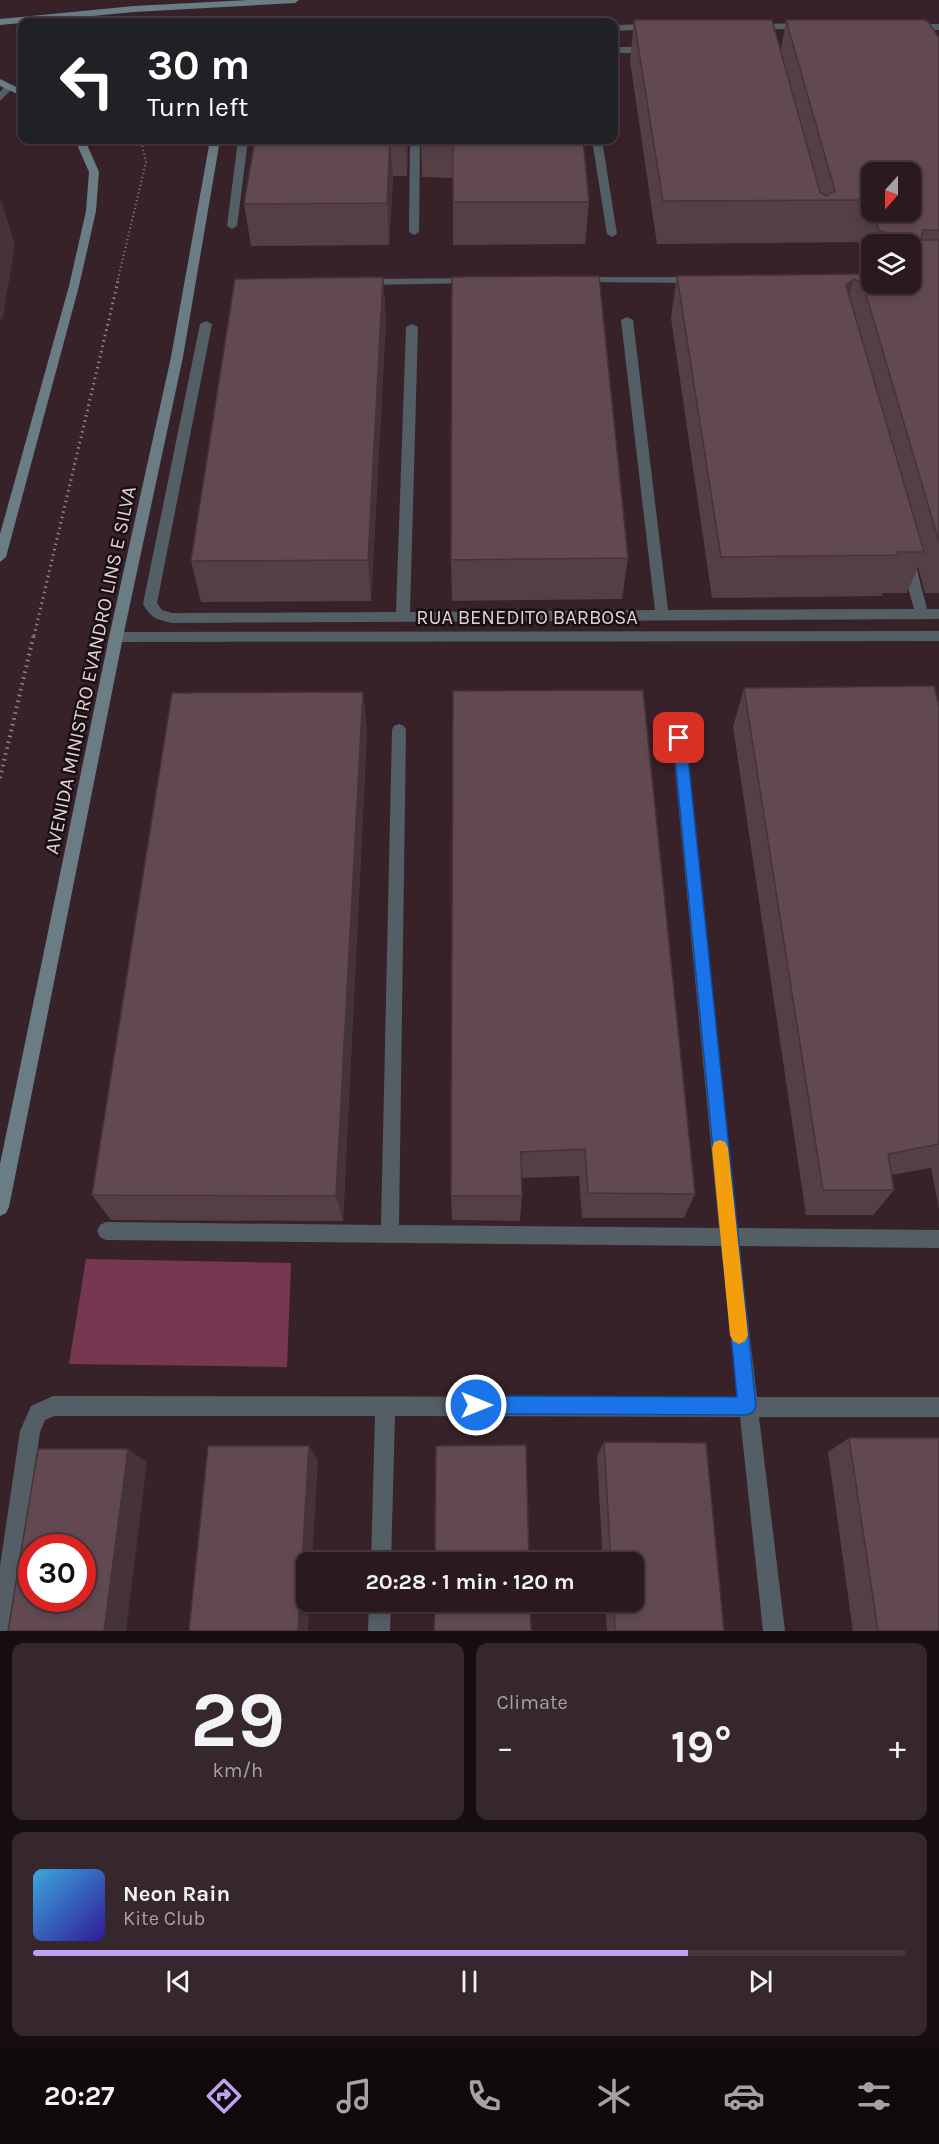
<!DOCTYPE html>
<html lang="en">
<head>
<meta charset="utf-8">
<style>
  :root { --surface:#2a1a1f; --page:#36272c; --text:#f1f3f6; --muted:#a5a1a4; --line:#46383d; --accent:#bca0f2 }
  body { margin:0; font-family:Karla,sans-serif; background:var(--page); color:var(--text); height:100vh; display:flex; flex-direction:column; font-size:22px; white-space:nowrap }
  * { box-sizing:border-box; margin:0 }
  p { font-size:20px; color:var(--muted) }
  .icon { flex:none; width:33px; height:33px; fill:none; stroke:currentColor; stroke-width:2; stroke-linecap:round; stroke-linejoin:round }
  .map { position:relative; height:1631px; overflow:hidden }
  .side { display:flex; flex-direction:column; gap:12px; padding:12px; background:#170e11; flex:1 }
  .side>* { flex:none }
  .top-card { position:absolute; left:18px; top:18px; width:600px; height:126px; border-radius:12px; box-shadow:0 3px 9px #0003,0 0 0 2px var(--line); background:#202124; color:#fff; overflow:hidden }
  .needle { width:39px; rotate:201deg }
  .fabs { position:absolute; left:861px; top:162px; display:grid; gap:12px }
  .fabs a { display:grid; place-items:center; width:60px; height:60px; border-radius:12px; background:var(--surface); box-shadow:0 3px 9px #0003,0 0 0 2px var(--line); font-size:30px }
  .speed { position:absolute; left:18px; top:1534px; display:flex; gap:12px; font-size:30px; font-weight:700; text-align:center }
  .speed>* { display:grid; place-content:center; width:78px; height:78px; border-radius:50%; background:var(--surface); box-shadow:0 3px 9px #0003,0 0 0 2px var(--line); line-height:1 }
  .speed .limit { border:9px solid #d22; background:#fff; color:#111 }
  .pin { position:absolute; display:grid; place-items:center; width:51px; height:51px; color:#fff; margin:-26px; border-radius:12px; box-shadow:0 3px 9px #0006 }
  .me { position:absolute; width:66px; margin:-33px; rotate:90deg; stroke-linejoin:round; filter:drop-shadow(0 0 4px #0008) }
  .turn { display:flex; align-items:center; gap:21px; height:126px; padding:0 30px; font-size:27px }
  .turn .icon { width:78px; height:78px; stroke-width:2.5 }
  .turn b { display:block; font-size:42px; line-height:51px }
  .big { font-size:45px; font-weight:700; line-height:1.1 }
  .side .widget { flex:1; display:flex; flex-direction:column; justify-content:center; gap:9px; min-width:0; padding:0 21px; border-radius:12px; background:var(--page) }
  .side .dial { align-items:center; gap:0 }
  .dial b { font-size:78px; line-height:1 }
  .song { display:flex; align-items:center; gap:18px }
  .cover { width:72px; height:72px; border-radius:9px; background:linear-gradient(135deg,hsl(200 70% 55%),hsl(250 70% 35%)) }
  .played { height:6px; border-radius:3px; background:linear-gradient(90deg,var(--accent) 75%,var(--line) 75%) }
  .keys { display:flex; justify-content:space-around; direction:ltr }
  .heat { display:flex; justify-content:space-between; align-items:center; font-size:33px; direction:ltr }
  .side .tiles { flex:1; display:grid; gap:12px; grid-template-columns:1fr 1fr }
  .widget:last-child { grid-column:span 2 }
  .trip { position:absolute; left:296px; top:1552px; width:348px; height:60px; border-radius:12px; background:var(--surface); box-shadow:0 3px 9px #0003,0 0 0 2px var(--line); font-weight:700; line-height:60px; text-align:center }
  .dock { display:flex; height:96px; justify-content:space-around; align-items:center; background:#110a0c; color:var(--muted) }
  .dock .icon { width:42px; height:42px }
  .dock .current { color:var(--accent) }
  .dock b { font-size:27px; color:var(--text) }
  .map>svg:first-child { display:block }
  .green { fill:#783750 }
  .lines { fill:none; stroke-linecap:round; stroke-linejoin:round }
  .path-far2 { stroke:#948287; stroke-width:2; stroke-dasharray:1 3; stroke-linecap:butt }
  .path-far1 { stroke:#948287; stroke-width:3; stroke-dasharray:1.5 4; stroke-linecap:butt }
  .path { stroke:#948287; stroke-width:4; stroke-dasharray:1.5 4.5; stroke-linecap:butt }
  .lane { fill:#535f64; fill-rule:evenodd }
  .street { fill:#535f64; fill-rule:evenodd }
  .secondary { fill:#6a7c84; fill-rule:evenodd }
  .wall { fill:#543f46; fill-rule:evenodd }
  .shaded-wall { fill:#453339 }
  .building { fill:#624951; stroke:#453339; stroke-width:1.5; fill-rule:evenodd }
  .route { fill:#1a73e8; stroke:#114b97; stroke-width:1.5 }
  .slow { fill:#f59e0b }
  .labels { text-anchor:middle; stroke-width:5; stroke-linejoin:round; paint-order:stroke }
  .street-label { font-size:20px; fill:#e1d1d6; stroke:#190f12 }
</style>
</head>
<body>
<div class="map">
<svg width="939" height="1631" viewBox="0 0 939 1631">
  <rect width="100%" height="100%" fill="#382229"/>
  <polygon class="green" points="86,1259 291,1263 287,1367 69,1364"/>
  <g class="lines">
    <polyline class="path-far2" points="117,283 146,162 141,140"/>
    <polyline class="path-far1" points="34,636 118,281"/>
    <polyline class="path" points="0,778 34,634"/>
    <polygon class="lane" points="7,84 15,86 0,101 0,92"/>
    <g class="street">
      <polygon points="804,23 808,26 807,28 756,30 752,27 756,24"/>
      <polygon points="654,24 657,25 657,29 614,31 614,25"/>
      <polygon points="912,24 939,24 939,30 909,29 908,27"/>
      <polygon points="614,47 650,47 655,50 650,53 614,53"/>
      <polygon points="238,140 248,140 237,226 232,229 227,226"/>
      <polygon points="410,140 420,140 419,232 414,235 409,232"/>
      <polygon points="592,140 602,140 617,234 612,237 607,234"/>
      <polygon points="581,277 698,277 703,280 698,283 577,282 576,280"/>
      <polygon points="473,278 478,281 477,283 365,285 360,282 365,279"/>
      <path d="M627,317L633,320L668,610L914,609L901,562L908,557L915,562L927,609H939V619L172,623C156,619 152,619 143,604L200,324L206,321L212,324L157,603L162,610L172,613L396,612L406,327L412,324L418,327L410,612L655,610L621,320Z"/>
      <polygon points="939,631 939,641 116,642 109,637 116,632"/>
      <polygon points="399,724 404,726 406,730 399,1225 719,1228 672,738 674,734 684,734 737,1228 939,1230 939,1248 739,1246 757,1397 939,1397 939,1417 759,1417 785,1631 763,1631 740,1417 395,1416 391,1563 371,1563 375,1416 54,1416 45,1420 40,1432 12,1631 0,1631 0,1566 20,1431 31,1406 53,1396 738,1397 721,1246 106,1240 100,1237 97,1231 100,1225 106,1222 381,1225 392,730 394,726"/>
      <polygon points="369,1602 391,1602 390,1631 368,1631"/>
    </g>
    <g class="secondary">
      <polygon points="248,0 299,0 295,3 134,12 0,25 0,19 134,6"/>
      <polygon points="0,79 22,90 22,96 0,86"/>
      <polygon points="75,140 85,140 99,172 96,211 79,286 6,557 0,562 0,534 69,286 86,211 89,172"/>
      <polygon points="210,140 220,140 183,357 123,637 9,1207 6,1213 0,1216 0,1164 109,637 171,357"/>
    </g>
  </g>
  <g class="wall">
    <path d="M634,20L781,50L786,20L939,38V593H925L918,567L907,593H883L882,596L712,598L671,318L677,276L872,274L910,284V244H872V274L867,273L858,242L657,244L630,61ZM872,172L910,212H872Z"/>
    <polygon points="255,140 408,140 407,176 393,176 389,245 251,246 244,204"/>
    <polygon points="421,140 583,140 589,202 585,244 453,245 453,178 422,177"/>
    <polygon points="383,277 386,320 371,601 201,602 191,561"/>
    <polygon points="628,558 622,599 452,601 451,560"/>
    <polygon points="744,688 939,706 939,1209 931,1168 891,1175 894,1190 873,1215 806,1215 733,727"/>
    <polygon points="453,691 695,1194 684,1218 582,1218 579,1176 522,1178 522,1196 520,1221 452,1220 451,1196"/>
    <polygon points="363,692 367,731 343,1221 111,1220 92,1195"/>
    <polygon points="849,1438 939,1631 853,1631 828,1452"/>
    <polygon points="604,1442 724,1631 607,1631 605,1602 633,1602 633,1563 603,1563 597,1456"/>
  </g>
  <g class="shaded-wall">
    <polygon points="390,140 393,176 389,245 387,203"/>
    <polygon points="406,140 408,140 407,176"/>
    <polygon points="1,199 15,245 2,322 0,318 0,204"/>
    <polygon points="383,277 386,320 371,601 368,560"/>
    <polygon points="854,279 842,322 846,285"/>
    <polygon points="363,692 367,731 343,1221 336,1196"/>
    <polygon points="309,1446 318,1460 312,1563 306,1563 306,1602 310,1602 308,1631 298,1631"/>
    <polygon points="128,1449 147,1462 126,1631 104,1631"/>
  </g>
  <g class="building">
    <polygon points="634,20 772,20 820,192 826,196 835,191 786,20 925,20 929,23 939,38 939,230 923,230 921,238 923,240 939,240 939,542 863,284 854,279 846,285 924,552 897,552 898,555 721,557 677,276 872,274 872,284 910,284 910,244 884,244 882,240 886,240 886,232 879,230 873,212 910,212 910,172 872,172 872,205 870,200 663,201"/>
    <polygon points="571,21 571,22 274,22"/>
    <polygon points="255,140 390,140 387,203 244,204"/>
    <polygon points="453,140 583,140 589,202 453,202"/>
    <polygon points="599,276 628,558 451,560 452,277"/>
    <polygon points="383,277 368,560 191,561 235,279"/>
    <polygon points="934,686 939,706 939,1144 888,1154 894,1190 823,1190 744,688"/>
    <polygon points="643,690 695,1194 588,1193 585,1149 521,1152 522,1196 451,1196 453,691"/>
    <polygon points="363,692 336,1196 92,1195 172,693"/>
    <polygon points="849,1438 939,1438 939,1631 878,1631"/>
    <polygon points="604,1442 706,1443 724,1631 615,1631 614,1602 633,1602 633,1563 611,1563"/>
    <polygon points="526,1445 529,1563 435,1563 436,1446"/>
    <polygon points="208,1446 309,1446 298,1631 189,1631"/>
    <path d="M38,1449H128L104,1631H8ZM32,1548H82V1599H32Z"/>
    <polygon points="435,1602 530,1602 531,1631 434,1631"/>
  </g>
  <polygon class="route" points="679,732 686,738 756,1406 753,1412 747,1415 476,1414 470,1411 467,1405 470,1399 476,1396 737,1397 673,738"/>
  <polygon class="slow" points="720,1140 725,1142 728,1148 748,1335 745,1341 739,1344 733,1341 730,1335 712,1148 714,1142"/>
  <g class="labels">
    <g class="street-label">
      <text x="527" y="624">RUA BENEDITO BARBOSA</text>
      <text transform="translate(90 670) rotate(-78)" y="7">AVENIDA MINISTRO EVANDRO LINS E SILVA</text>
    </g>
  </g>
</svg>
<div class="fabs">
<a><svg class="needle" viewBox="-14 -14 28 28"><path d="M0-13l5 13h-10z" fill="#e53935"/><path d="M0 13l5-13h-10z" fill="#a5a1a4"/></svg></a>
<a><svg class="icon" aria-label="layers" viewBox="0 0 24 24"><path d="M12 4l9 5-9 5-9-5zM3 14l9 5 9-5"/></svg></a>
</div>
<div class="speed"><div class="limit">30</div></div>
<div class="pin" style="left:679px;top:738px;background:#d93025"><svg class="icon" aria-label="arrive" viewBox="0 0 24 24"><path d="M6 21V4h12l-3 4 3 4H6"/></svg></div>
<svg class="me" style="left:476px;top:1405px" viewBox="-20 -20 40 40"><circle r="17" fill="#1a73e8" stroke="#fff" stroke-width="3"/><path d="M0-11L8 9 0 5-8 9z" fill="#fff"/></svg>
<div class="trip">20:28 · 1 min · 120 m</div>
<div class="top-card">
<div class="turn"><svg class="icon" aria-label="left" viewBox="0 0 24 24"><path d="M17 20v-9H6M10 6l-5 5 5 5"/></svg><div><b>30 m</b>Turn left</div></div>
</div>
</div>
<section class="side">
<div class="tiles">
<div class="widget dial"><b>29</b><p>km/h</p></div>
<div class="widget"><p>Climate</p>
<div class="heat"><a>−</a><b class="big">19°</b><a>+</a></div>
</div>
<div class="widget">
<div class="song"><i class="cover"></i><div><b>Neon Rain</b><p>Kite Club</p></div></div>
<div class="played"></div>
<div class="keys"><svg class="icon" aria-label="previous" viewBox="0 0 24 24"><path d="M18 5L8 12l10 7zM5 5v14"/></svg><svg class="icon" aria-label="pause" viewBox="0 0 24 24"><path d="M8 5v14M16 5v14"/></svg><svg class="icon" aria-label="next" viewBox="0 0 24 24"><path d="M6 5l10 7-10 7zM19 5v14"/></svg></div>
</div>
</div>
</section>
<nav class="dock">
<b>20:27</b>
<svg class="icon current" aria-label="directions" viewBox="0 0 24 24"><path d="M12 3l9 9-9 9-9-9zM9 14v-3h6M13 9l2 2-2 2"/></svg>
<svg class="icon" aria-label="music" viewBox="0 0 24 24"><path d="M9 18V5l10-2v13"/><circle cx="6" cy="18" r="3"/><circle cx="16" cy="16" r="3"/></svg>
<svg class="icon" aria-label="phone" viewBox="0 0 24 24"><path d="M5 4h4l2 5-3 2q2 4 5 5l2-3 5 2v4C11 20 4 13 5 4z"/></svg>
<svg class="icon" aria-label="climate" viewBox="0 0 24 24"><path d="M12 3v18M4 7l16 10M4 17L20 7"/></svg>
<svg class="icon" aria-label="car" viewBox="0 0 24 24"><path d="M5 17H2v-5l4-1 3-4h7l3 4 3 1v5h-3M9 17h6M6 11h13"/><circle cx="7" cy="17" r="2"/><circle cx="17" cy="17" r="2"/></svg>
<svg class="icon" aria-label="filters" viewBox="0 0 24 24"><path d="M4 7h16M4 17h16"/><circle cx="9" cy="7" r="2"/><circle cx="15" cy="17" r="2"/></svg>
</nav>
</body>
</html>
